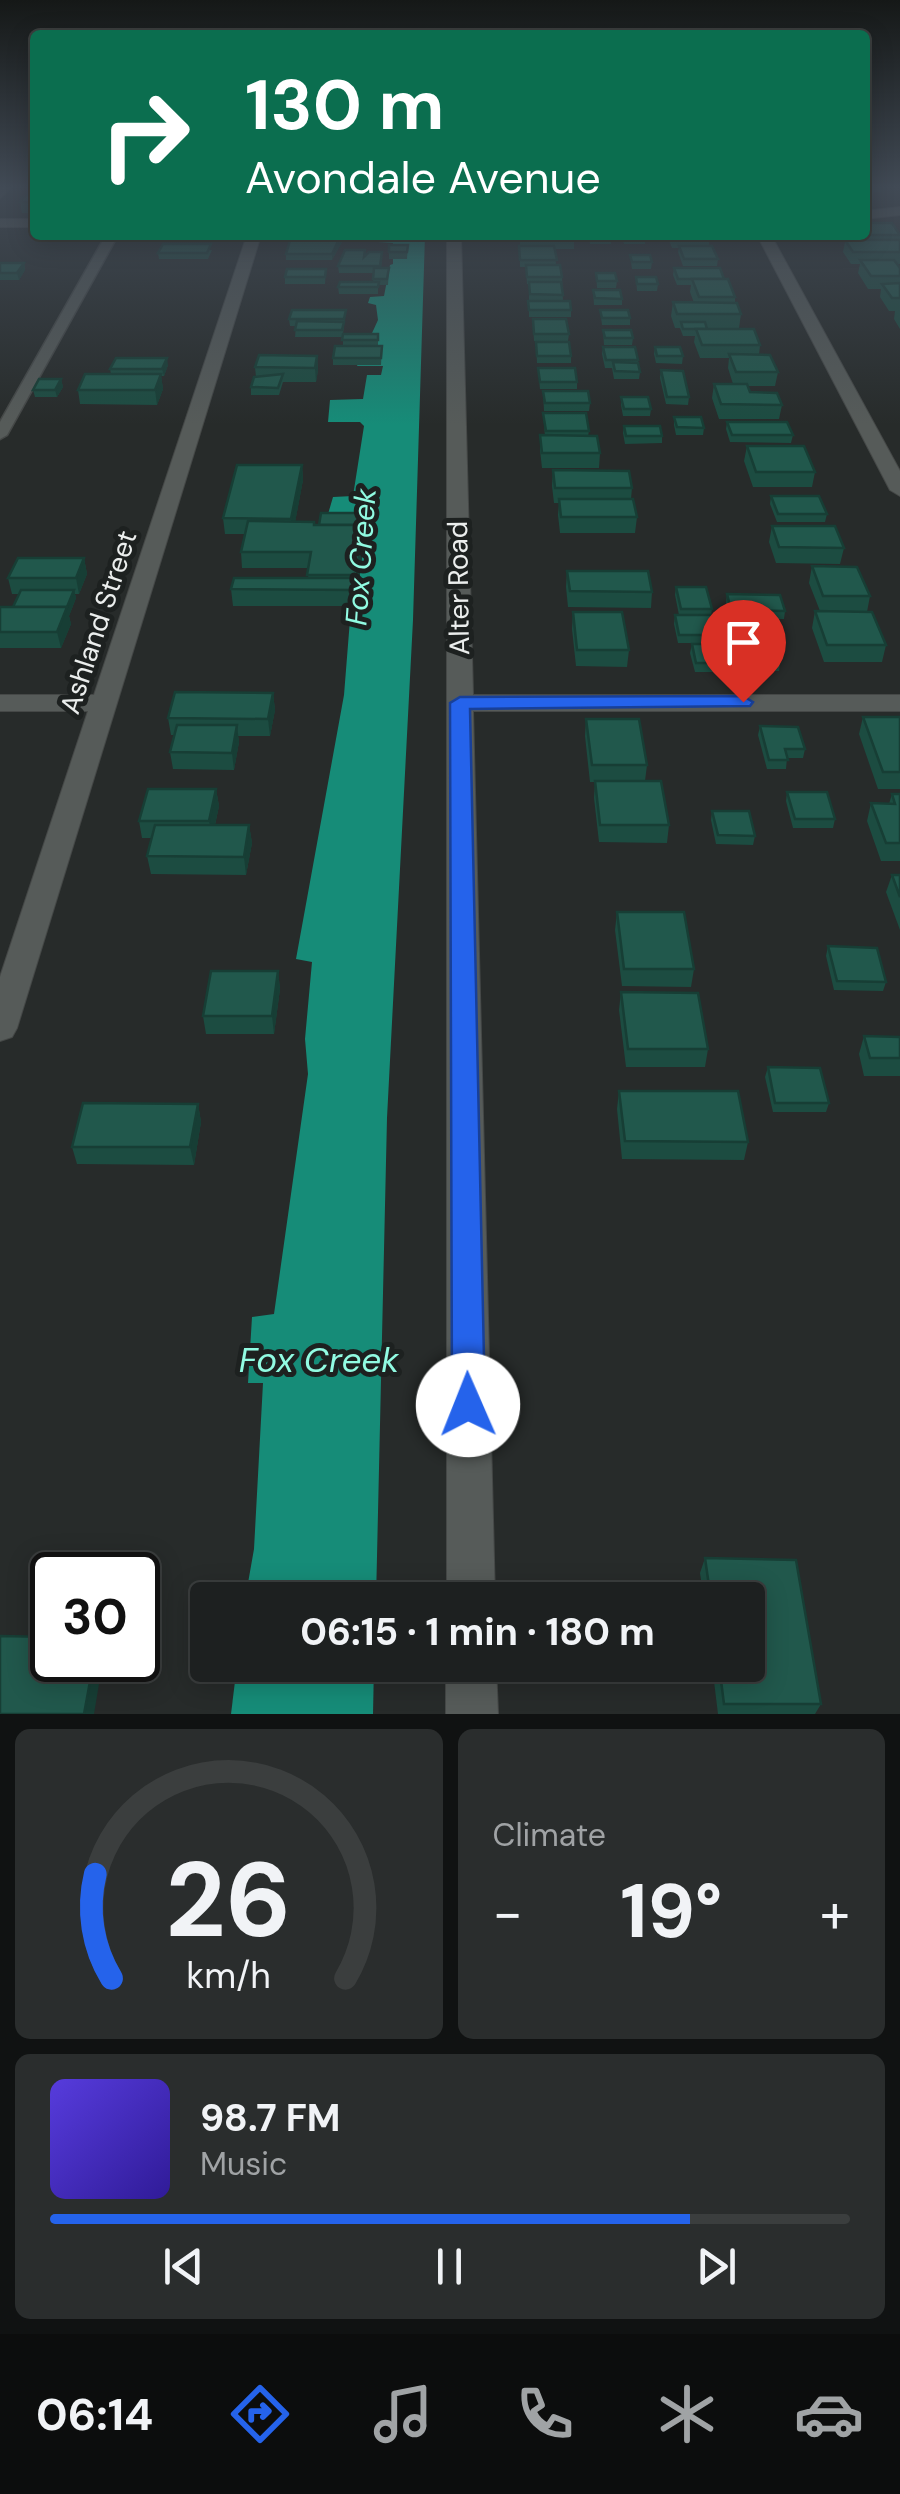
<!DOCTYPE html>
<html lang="en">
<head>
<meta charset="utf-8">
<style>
  :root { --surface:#1d2020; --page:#2a2d2d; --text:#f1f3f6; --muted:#a0a3a5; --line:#3b3e3e; --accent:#2563eb }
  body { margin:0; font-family:"DM Sans",sans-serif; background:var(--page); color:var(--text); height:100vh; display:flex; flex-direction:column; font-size:38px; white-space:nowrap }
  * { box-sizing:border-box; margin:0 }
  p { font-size:32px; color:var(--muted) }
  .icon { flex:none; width:55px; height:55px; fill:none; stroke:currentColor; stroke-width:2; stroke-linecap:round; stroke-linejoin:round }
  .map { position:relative; height:1714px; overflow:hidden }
  .details { display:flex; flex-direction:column; gap:15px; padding:15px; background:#101212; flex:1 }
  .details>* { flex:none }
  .guide { position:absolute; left:30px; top:30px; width:840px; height:210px; border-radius:10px; box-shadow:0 5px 25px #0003,0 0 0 2px var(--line); background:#0b6e4f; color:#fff; overflow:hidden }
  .speed { position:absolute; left:30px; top:1552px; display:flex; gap:20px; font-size:50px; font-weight:700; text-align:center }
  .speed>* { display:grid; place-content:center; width:130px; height:130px; border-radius:50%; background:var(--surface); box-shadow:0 5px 25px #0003,0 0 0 2px var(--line); line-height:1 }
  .speed .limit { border:5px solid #111; border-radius:15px; background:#fff; color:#111 }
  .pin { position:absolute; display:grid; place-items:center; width:85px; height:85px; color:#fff; margin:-102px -42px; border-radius:50% 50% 50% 0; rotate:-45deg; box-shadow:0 0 10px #0007 }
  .pin .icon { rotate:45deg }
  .me { position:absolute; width:110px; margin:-55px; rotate:359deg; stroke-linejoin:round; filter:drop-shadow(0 0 8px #0008) }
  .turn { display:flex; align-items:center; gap:35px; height:210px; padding:0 50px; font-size:45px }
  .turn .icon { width:130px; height:130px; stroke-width:2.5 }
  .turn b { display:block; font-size:70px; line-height:85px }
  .big { font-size:75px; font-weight:700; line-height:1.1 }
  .details .widget { flex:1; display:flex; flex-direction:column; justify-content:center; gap:15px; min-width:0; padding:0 35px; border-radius:15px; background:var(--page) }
  .details .dial { align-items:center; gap:0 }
  .dial svg { height:260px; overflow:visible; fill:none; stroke:var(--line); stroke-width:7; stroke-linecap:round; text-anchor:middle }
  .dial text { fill:var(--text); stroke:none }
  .song { display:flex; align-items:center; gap:30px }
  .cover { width:120px; height:120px; border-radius:15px; background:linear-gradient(135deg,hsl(250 70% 55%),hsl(250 70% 35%)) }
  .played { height:10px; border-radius:5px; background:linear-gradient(90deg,var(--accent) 80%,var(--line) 80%) }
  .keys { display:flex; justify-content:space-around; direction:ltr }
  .heat { display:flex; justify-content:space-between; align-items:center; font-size:55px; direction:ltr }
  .details .tiles { flex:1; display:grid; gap:15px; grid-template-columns:1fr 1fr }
  .widget:last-child { grid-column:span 2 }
  .trip { position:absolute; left:190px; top:1582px; width:575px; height:100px; border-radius:10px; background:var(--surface); box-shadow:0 5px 25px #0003,0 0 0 2px var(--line); font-weight:700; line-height:100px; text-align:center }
  .menu { display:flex; height:160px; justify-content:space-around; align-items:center; background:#0c0d0d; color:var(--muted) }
  .menu .icon { width:70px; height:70px }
  .menu .on { color:var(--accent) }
  .menu b { font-size:45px; color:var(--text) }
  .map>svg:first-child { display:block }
  .water { fill:#168c78 }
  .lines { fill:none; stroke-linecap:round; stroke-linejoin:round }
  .lane-casing { stroke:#454847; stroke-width:3 }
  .street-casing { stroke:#454847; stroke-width:2 }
  .secondary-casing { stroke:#454847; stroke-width:2 }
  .lane { fill:#565b59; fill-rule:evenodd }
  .street { fill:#565b59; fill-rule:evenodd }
  .secondary { fill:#565b59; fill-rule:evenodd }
  .wall { fill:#1c4c41 }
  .shaded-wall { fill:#173e35 }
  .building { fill:#21584c; stroke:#173e35; stroke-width:2.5 }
  .route { fill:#2563eb; stroke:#184099; stroke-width:2.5 }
  .labels { text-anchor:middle; stroke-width:10; stroke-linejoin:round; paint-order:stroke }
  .street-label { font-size:28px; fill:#ebeeed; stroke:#1d2120 }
  .water-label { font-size:30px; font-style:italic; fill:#91fbe2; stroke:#1d2120 }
  .near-water-label { font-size:35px; font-style:italic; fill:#91fbe2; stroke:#1d2120 }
</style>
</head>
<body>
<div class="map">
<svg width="900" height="1714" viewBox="0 0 900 1714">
  <rect width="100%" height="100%" fill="#272b2a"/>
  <g class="water">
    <polygon points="379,235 425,235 413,620 387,1118 376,1600 245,1600 254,1549 263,1383 248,1383 252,1317 274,1314 308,1074 305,1039 312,962 296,959 344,695 351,607 356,606 364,542 360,538 362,521 326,521 333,497 353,496 364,426 360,422 328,422 330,400 363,399 367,375 381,375 383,366 357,366 378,320 376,305 368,303 370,297 384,296 390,265 393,264 393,243 378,242"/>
    <polygon points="237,1665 374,1665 373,1714 231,1714"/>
  </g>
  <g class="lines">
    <defs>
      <polygon id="lane" points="106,235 118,235 7,435 0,439 0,422"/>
      <g id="street">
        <polygon points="0,185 14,185 0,198"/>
        <rect x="0" y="219" width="35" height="8"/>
        <polygon points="247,235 261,235 17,1028 12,1037 0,1041 0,977 88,711 0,711 0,695 94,695"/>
        <polygon points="447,235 461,235 473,695 900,695 900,711 473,711 495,1600 447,1600"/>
        <polygon points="757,235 771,235 900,471 900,496 890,490"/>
        <polygon points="446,1665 496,1665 498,1714 446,1714"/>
      </g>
      <polygon id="secondary" points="900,207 900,215 865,219 865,211"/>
    </defs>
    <use href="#lane" class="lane-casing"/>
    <use href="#street" class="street-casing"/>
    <use href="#secondary" class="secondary-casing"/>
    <use href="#lane" class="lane"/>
    <use href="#street" class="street"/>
    <use href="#secondary" class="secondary"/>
  </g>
  <g class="wall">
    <polygon points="865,185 884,186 883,192 865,192"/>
    <polygon points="35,189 35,213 22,213 20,202"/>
    <polygon points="900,234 900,264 897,264 900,268 900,329 894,319 895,311 889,311 880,297 881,289 868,289 858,273 860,264 851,264 843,252 845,242 840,235"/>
    <polygon points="296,235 334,235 333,237 358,235 358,242 342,242 332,260 286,260 286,254"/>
    <polygon points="520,235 574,235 574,249 555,249 556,265 562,277 563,301 571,310 571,317 529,317 529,284 527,284 526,267 520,267"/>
    <polygon points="589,235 611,235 611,244 590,244"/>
    <polygon points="622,235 645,235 645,244 624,244"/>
    <polygon points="667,235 709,235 709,246 718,259 717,266 683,266 678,252 679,248 672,248"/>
    <polygon points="408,245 407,259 389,259 389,252"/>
    <polygon points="212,250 208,259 159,259 158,253"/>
    <polygon points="630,255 652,262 651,269 632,269"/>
    <polygon points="365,256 382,259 381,268 389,268 388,285 378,285 378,294 339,294 338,287 373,282 374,273 339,273 338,266"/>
    <polygon points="0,263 24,263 25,270 19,280 0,280"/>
    <polygon points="674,268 724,279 735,297 735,303 741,314 739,328 707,328 760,345 759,355 778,372 775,386 747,386 750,392 782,405 779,419 719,419 712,398 714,384 733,384 728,368 729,358 700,358 694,342 695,336 683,336 680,328 675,328 671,316 673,302 694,303 690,292 691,285 677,285 673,275"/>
    <polygon points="326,269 325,284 285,284 285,277"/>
    <polygon points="596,273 617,281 616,288 597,288"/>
    <polygon points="636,277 658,284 657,291 637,291"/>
    <polygon points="593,290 622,299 622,305 594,305"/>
    <polygon points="346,310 343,334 378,334 378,346 382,346 381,365 333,365 333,358 343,346 343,337 295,337 296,326 290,326 289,319"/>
    <polygon points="600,310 630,318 630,325 602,325"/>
    <polygon points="533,319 569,334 568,341 534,341"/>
    <polygon points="603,330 633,338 632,345 604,345"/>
    <polygon points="536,342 571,356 571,363 537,363"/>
    <polygon points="603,347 635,347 640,372 639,379 614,379 612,368 605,368 602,354"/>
    <polygon points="655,347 683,356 682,364 656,363 654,354"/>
    <polygon points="317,356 318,370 316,382 283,382 279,395 251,395 251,387 256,377 255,367"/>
    <polygon points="168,365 164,376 161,376 163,389 157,405 80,404 78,390 111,374 110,369"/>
    <polygon points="538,368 577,382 577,389 540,389"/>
    <polygon points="661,370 689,397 688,405 666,404 660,378"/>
    <polygon points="61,379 63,387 57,397 35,397 33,390"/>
    <polygon points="543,391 590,403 589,411 544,411"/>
    <polygon points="621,397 651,409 650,416 623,416 621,405"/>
    <polygon points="543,413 589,431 588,436 600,453 599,468 542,468 540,450 540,435 545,436"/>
    <polygon points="674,417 704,428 703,435 676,435 674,425"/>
    <polygon points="727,422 793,435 791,443 730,442 726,429"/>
    <polygon points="624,426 662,436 662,443 625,444 623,433"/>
    <polygon points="747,446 815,472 812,487 753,487 744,461"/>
    <polygon points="302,465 303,480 295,522 314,525 362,525 363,541 358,591 356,591 355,606 233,606 231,589 308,578 309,568 242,568 241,552 245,534 225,534 223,518"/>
    <polygon points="553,470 632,488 631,499 637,517 635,533 560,533 558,515 559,503 554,503 552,486"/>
    <polygon points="771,496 827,514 825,522 777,522 770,504"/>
    <polygon points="772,526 844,548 840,564 776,563 769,542"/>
    <polygon points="84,558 87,574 79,594 75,594 76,598 69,616 71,624 61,648 0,648 0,607 13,607 19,594 12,594 8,578"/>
    <polygon points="812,566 870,596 867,612 886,645 882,662 824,662 812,628 815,611 820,611 809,583"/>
    <polygon points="567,571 652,592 651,608 568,607 566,587"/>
    <polygon points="676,587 712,609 711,615 719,635 718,643 678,643 674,624 675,615 679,615 675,595"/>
    <polygon points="727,594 785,611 784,619 730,619 726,603"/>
    <polygon points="573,612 629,650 627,667 576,666 572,629"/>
    <polygon points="692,644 729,663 728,672 695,672 690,653"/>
    <polygon points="740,644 780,662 779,671 744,671 739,653"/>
    <polygon points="273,693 275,710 270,736 238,736 239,742 234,770 173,769 170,752 175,735 171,735 168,718"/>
    <polygon points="863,717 900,717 900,789 878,789 859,734"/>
    <polygon points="586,719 647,765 645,781 669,825 667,843 599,842 594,798 595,782 590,782 585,736"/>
    <polygon points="760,726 805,749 803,758 787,758 786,769 767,769 758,735"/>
    <polygon points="216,789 219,806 215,825 249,825 252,843 246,875 151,874 147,856 152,838 142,838 139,821"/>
    <polygon points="787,792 835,819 833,828 793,828 786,801"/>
    <polygon points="892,794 900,794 900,861 881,861 867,821 871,803 889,804"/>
    <polygon points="712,811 755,836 753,845 716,844 711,820"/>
    <polygon points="892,875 900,875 900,930 886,892"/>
    <polygon points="617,912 694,969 691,987 622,986 615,930"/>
    <polygon points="828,946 886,982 883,991 834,990 826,956"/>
    <polygon points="278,971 280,989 274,1034 206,1034 203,1016"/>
    <polygon points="621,992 708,1049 705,1067 626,1067 619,1010"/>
    <polygon points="864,1036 900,1037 900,1076 864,1076 859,1054"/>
    <polygon points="768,1067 829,1103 826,1112 773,1112 765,1077"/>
    <polygon points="619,1091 748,1142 744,1160 622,1159 617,1109"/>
    <polygon points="198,1104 201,1122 194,1165 77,1164 72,1147"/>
    <polygon points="705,1558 796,1560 821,1704 815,1714 718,1714 712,1665 748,1665 748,1600 704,1600 700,1573"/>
  </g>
  <g class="shaded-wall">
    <polygon points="341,235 342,242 332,260 332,254"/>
    <polygon points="24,263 25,270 19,280 17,273"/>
    <polygon points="317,356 318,370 316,382 315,368"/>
    <polygon points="167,358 168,365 164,376 162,369"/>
    <polygon points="161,374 163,389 157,405 155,390"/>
    <polygon points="61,379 63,387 57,397 55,390"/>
    <polygon points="302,465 303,480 293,534 291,519"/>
    <polygon points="362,525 363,541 358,591 357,575"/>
    <polygon points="84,558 87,574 79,594 76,578"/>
    <polygon points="74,590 76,598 69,616 71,624 61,648 57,632"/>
    <polygon points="273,693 275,710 270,736 268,719"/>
    <polygon points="237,725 239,742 234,770 232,753"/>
    <polygon points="216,789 219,806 212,838 209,821"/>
    <polygon points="249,825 252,843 246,875 244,857"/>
    <polygon points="278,971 280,989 274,1034 272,1016"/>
    <polygon points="198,1104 201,1122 194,1165 190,1147"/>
    <polygon points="94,1660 103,1660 94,1714 84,1714"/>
  </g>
  <g class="building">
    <polygon points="30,189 35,189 35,202 20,202"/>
    <polygon points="865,223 892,223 900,235 850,235 865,235"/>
    <polygon points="335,235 358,235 341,235 332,254 286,254 291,237 335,237"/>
    <rect x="522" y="235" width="52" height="1"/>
    <polygon points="590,235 611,235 612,238 590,238"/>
    <polygon points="624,235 645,235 646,237 625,237"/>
    <polygon points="845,240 900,240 900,252 853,252"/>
    <polygon points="163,244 211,244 207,253 158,253"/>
    <polygon points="389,245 408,245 407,252 389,252"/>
    <polygon points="519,246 554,246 557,260 520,260"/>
    <polygon points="679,246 712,246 718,259 684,259"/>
    <polygon points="345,250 365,250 364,257 369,252 382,252 380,266 338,266"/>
    <polygon points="630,255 650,255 652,262 632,262"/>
    <polygon points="860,260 894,260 900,268 900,276 871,276"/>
    <polygon points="0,263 24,263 17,273 0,273"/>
    <polygon points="526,265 560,265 562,277 527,277"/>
    <polygon points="374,268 389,268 387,279 373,279"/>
    <polygon points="674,268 720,268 724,279 678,279"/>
    <polygon points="287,269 326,269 325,277 285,277"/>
    <polygon points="596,273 615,273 617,281 597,281"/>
    <polygon points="636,277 656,277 658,284 637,284"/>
    <polygon points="692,279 728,279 735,297 699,297"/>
    <polygon points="340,282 379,282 378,287 338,287"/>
    <polygon points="529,282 561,282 563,295 530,294"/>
    <polygon points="900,283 900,298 892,298 882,284"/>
    <polygon points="593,290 620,290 622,299 595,298"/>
    <polygon points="528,301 570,301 571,310 529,310"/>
    <polygon points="673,302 737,303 741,314 677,314"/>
    <polygon points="292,310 346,310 344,319 289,319"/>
    <polygon points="600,310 628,310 630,318 602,318"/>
    <polygon points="533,319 566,319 569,334 534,334"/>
    <polygon points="297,321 344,322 342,330 295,330"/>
    <polygon points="681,322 705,322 707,329 683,329"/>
    <polygon points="696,329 754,329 760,345 702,345"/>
    <polygon points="603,330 631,330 633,338 605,338"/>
    <polygon points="343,334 378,334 378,340 342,340"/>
    <polygon points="536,342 569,342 571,356 537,356"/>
    <polygon points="335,346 382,346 381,358 333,358"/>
    <polygon points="603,347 635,347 638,360 606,360"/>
    <polygon points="655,347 680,347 683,356 657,356"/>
    <polygon points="729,354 770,355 778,372 736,372"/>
    <polygon points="259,355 317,356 315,368 255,367"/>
    <polygon points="116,358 167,358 162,369 110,369"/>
    <polygon points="613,362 638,363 640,372 615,371"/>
    <polygon points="538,368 575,368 577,382 540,382"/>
    <polygon points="661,370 683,371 689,397 667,397"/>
    <polygon points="85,374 161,374 155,390 78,390"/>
    <polygon points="283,374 278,388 251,387 254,377"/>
    <polygon points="39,379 61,379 55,390 33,390"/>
    <polygon points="714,384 747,384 750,392 777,393 782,405 721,404"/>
    <polygon points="543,391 588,391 590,403 545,403"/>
    <polygon points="621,397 648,397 651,409 624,409"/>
    <polygon points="543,413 586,413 589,431 546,431"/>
    <polygon points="674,417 701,417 704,428 677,427"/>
    <polygon points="727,422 787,422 793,435 732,435"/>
    <polygon points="624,426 660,426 662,436 626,436"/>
    <polygon points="540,435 597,436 600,453 542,453"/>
    <polygon points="747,446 804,446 815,472 756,472"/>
    <polygon points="237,465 302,465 291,519 223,518"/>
    <polygon points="553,470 629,471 632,488 555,488"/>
    <polygon points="771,496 819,496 827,514 778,514"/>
    <polygon points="559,499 633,499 637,517 561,517"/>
    <polygon points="321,513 361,513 360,525 319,525"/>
    <polygon points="248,521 314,522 314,525 362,525 357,575 307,575 311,552 241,552"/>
    <polygon points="772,526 835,526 844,548 779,547"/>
    <polygon points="18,558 84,558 76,578 8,578"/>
    <polygon points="812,566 857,567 870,596 823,596"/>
    <polygon points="567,571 648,571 652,592 570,591"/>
    <polygon points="234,578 355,578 354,590 231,589"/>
    <polygon points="676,587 706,587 712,609 681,609"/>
    <polygon points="21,590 74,590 67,607 13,607"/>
    <polygon points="727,594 780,595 785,611 731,610"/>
    <polygon points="0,607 67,607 57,632 0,632"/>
    <polygon points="815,611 872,612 886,645 827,645"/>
    <polygon points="573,612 622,612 629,650 577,650"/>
    <polygon points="675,615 714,615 719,635 679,635"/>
    <polygon points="692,644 724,644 729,663 696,663"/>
    <polygon points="740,644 775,645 780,662 745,662"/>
    <polygon points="175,692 273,693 268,719 168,718"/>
    <polygon points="863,717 900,717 900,772 883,772"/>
    <polygon points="586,719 639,719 647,765 592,765"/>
    <polygon points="177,725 237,725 232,753 170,752"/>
    <polygon points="760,726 798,727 805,749 785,749 788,760 769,760"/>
    <polygon points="595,781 661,781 669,825 600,825"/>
    <polygon points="148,789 216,789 209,821 139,821"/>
    <polygon points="787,792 827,792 835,819 795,819"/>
    <polygon points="892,794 900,794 900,843 886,843 871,803 895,804"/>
    <polygon points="712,811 749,811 755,836 718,835"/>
    <polygon points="155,825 249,825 244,857 147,856"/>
    <polygon points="892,875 900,875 900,897"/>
    <polygon points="617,912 684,912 694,969 624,969"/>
    <polygon points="828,946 877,948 886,982 837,981"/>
    <polygon points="211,971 278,971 272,1016 203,1016"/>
    <polygon points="621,992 698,993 708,1049 628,1049"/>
    <polygon points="864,1036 900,1037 900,1058 870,1058"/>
    <polygon points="768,1067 820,1068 829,1103 775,1103"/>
    <polygon points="619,1091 738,1091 748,1142 625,1141"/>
    <polygon points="83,1103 198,1104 190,1147 72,1147"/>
    <polygon points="705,1558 796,1560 821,1704 724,1704 719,1665 748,1665 748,1600 711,1600"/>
    <polygon points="0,1636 52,1637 52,1660 94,1660 84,1714 0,1714"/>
  </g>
  <linearGradient id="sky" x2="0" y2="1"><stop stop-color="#151817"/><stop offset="0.44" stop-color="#414a55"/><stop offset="1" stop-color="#414a55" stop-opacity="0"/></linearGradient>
  <rect width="900" height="425" fill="url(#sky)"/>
  <polygon class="route" points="743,696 753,702 750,706 470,709 485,1405 480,1416 468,1421 457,1416 452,1405 450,703 460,697"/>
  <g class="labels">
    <g class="street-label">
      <text transform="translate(458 588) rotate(-91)" y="10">Alter Road</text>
      <text transform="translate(98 622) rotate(-72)" y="10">Ashland Street</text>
    </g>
    <g class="water-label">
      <text transform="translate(361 557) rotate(-86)" y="10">Fox Creek</text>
    </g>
    <g class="near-water-label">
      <text x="319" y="1372">Fox Creek</text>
    </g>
  </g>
</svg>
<div class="speed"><div class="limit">30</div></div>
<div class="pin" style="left:743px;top:702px;background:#d93025"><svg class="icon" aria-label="arrive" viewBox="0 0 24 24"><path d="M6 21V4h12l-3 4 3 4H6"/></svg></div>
<svg class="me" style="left:468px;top:1405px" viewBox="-20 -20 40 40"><circle r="19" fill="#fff"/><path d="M0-13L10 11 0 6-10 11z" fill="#2563eb"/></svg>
<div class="trip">06:15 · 1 min · 180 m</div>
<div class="guide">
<div class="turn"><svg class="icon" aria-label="right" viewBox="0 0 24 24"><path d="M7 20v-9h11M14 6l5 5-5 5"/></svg><div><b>130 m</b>Avondale Avenue</div></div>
</div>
</div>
<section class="details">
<div class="tiles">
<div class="widget dial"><svg viewBox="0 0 100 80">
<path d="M14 69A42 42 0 1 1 86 69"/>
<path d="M14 69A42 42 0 0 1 9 37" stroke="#2563eb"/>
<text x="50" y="56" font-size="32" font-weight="700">26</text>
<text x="50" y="72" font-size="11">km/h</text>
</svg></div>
<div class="widget"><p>Climate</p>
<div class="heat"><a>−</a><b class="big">19°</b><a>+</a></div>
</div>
<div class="widget">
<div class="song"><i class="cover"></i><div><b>98.7 FM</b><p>Music</p></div></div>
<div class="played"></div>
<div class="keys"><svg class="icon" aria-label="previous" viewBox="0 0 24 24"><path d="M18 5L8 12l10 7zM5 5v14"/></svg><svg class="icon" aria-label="pause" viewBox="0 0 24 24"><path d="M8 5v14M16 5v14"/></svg><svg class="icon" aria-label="next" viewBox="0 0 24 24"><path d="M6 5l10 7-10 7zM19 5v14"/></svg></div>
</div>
</div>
</section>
<nav class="menu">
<b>06:14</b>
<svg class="icon on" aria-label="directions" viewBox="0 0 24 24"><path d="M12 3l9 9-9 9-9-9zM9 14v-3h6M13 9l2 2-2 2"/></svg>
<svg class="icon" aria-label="music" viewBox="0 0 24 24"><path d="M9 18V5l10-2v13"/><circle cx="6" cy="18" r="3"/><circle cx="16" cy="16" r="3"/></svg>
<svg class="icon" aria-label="phone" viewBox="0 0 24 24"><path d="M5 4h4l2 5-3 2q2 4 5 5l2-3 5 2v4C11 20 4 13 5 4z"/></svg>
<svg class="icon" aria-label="climate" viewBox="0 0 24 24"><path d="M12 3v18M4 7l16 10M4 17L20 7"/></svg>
<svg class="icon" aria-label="car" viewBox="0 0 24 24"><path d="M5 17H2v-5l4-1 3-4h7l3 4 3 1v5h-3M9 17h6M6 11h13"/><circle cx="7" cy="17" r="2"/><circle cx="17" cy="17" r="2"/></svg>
</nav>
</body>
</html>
